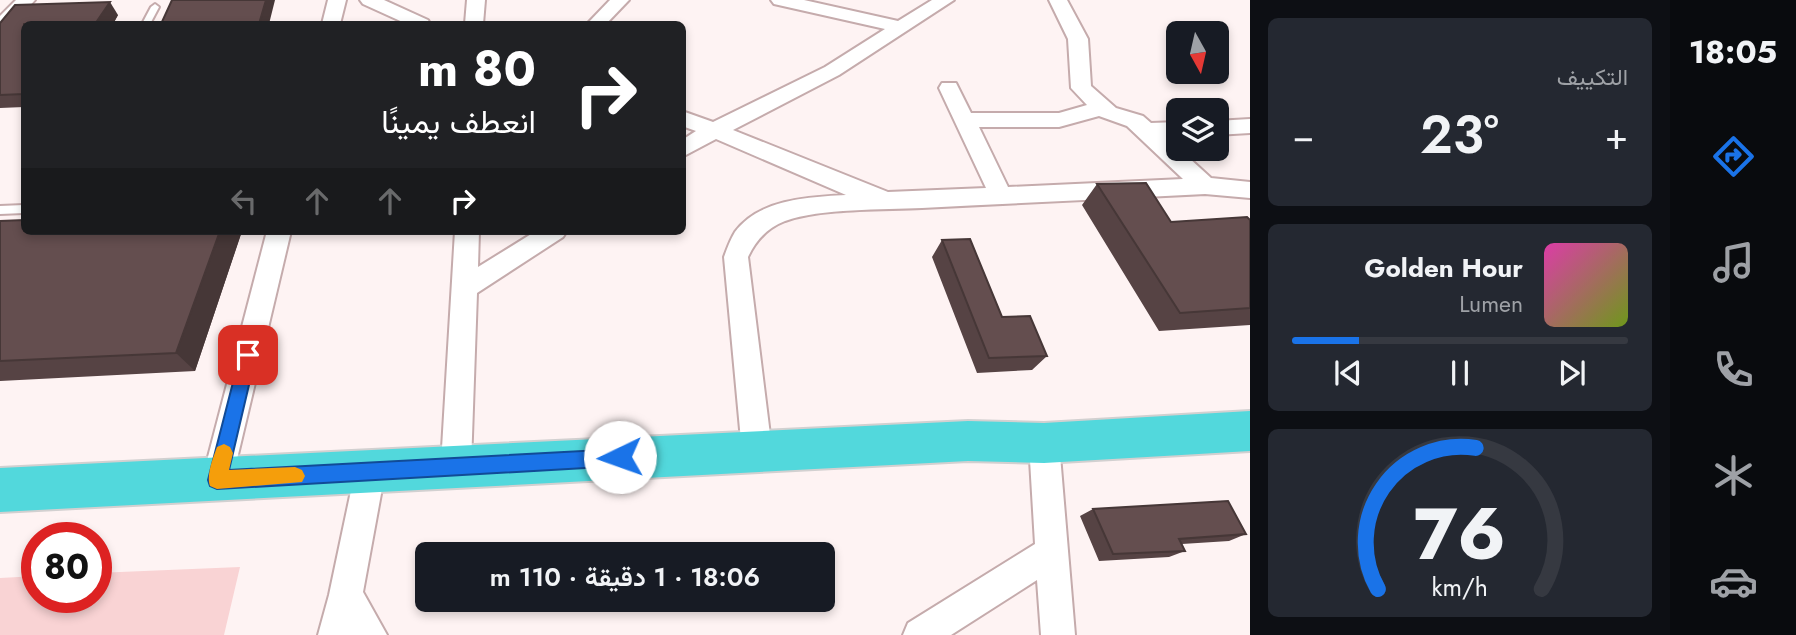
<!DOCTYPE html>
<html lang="ar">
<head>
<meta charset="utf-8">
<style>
  :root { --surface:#171b24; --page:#242831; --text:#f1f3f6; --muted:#9ea1a6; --line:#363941; --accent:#1a73e8 }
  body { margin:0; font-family:Jost,Vazirmatn,sans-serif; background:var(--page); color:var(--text); direction:rtl; height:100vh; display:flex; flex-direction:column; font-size:26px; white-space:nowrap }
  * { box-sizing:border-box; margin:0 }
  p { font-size:23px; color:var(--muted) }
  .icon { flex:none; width:38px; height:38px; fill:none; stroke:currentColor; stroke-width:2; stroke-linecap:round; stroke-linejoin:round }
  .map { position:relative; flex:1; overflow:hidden; direction:ltr }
  .sheet { display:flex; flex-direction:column; gap:18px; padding:18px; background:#0d0f14; width:420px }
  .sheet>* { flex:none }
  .top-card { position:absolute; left:21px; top:21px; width:665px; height:214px; border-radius:10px; box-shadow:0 4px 10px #0003; direction:rtl; background:#202124; color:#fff; overflow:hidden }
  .needle { width:46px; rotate:172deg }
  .tools { position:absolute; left:1166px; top:21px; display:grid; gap:14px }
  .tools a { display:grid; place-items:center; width:63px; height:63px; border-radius:10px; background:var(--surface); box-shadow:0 4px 10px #0003; font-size:35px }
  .speed { position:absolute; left:21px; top:522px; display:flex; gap:14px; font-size:35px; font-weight:700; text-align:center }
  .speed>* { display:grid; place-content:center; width:91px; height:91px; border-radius:50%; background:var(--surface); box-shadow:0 4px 10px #0003; line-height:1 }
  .speed .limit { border:10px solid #d22; background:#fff; color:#111 }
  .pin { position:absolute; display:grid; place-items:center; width:60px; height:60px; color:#fff; margin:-30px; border-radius:14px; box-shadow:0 4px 10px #0006 }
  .me { position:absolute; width:77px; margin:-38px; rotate:267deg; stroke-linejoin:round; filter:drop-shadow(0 0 5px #0008) }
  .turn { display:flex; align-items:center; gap:24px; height:147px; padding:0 35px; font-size:32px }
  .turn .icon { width:91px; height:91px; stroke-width:2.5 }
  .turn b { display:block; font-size:49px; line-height:60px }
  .lanes { display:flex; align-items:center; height:66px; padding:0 35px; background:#0003; justify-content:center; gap:35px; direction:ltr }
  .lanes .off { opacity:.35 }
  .big { font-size:52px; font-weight:600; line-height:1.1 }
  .sheet .tile { flex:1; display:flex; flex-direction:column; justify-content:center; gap:10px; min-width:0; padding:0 24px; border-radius:10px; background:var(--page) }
  .sheet .dial { align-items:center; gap:0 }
  .dial svg { height:182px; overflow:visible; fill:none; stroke:var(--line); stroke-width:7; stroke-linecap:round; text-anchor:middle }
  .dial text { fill:var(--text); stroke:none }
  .song { display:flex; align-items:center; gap:21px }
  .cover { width:84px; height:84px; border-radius:10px; background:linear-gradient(135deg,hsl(320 70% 55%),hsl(80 70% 35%)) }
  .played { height:7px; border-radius:4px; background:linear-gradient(90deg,var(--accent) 20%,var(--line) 20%) }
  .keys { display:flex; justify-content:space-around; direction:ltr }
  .heat { display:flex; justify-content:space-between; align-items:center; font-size:38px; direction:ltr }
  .trip { position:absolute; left:415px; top:542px; width:420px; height:70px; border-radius:10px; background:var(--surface); box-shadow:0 4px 10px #0003; font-weight:600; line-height:70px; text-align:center; direction:rtl }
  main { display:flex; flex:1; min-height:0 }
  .menu { display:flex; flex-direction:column; width:126px; justify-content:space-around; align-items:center; background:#090b0e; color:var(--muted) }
  .menu .icon { width:49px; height:49px }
  .menu .selected { color:var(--accent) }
  .menu b { font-size:32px; color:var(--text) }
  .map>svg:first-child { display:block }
  .green { fill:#f9d3d4 }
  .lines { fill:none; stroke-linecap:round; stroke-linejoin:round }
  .service-casing { stroke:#c5abac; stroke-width:4 }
  .minor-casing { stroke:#c5abac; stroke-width:4 }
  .trunk-casing { stroke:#d2d0d0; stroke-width:4 }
  .service { fill:#fff; fill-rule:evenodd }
  .minor { fill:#fff; fill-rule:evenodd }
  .trunk { fill:#52d8dc; fill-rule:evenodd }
  .wall { fill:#564344 }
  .shaded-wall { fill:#463737 }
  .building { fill:#644e4f; stroke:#463737; stroke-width:2 }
  .route { fill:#1a73e8; stroke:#114b97; stroke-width:2 }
  .slow { fill:#f59e0b }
</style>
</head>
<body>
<main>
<nav class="menu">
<b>18:05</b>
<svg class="icon selected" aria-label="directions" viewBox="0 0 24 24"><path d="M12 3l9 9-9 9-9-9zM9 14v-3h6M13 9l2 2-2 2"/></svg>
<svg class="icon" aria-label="music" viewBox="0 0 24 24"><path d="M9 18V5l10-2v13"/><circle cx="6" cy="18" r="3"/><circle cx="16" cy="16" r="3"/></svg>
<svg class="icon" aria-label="phone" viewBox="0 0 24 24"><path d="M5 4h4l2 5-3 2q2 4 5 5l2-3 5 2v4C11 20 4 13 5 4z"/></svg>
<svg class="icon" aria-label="climate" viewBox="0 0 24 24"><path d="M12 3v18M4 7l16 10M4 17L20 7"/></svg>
<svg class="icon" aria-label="car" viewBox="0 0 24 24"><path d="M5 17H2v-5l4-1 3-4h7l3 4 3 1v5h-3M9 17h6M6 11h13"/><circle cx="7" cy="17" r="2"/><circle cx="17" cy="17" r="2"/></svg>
</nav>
<section class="sheet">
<div class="tile"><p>التكييف</p>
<div class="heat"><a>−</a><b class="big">23°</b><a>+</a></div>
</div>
<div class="tile">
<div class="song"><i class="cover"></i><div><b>Golden Hour</b><p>Lumen</p></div></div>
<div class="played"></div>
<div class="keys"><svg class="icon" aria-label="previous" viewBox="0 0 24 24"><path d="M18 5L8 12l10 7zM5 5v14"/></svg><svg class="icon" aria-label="pause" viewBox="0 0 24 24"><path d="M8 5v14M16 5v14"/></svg><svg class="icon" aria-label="next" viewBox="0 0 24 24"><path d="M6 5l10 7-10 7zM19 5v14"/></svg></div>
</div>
<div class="tile dial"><svg viewBox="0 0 100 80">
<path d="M14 69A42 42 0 1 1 86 69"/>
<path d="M14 69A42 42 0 0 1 57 7" stroke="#1a73e8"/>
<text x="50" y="56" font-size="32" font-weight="700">76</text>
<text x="50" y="72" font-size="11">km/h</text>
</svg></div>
</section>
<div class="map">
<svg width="1250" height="635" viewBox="0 0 1250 635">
  <rect width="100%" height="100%" fill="#fef3f3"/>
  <polygon class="green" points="240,567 224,635 0,635 0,578 37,576 37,597 96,597 96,573"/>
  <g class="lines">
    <defs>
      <g id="service">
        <polygon points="155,4 159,7 150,24 142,24 151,7"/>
        <polygon points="24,205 24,213 0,214 0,206"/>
      </g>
      <g id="minor">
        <polygon points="16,0 35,0 7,31 0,33 0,16"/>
        <polygon points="328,0 346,0 340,24 322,24"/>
        <polygon points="360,0 384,0 428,20 430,24 407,24 363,4"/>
        <polygon points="467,0 485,0 483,24 465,24"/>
        <polygon points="610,0 629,0 606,24 587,24"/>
        <path d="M771,0H804L898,21L932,0H954L839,75L733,130L888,192L986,188L939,88L942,83H956L971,113H1059L1087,105L1071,88L1068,39L1049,0H1067L1088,39L1091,86L1116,108L1143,116L1151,123L1178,122V136L1166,137L1211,178L1250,182V198L1205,194C1111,199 1017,203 922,208C883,210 821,208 785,221C767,228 756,240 748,257L772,451L767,461L757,465L747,461L742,451L724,257C727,249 730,240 735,232C759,199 809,197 846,195L716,139L682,157V140L696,131L682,126V111L713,122L825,67L885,29L774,4ZM1099,116L1127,126L1183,179L1008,187L979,127H1059Z"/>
        <polygon points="1250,119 1250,133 1216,135 1216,121"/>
        <polygon points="267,231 291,231 232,480 228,490 217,495 206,490 202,480"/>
        <polygon points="455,231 479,231 478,267 536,231 567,231 563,237 477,293 471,465 467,475 456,479 445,475 441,465"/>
        <polygon points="1044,429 1054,433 1059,443 1075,635 1041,635 1037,580 951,635 903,635 908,623 1035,544 1029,443 1034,433"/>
        <polygon points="370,458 381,462 385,472 363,592 387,635 318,635 329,595 355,472 359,462"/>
      </g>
      <polygon id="trunk" points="1250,411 1250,451 1044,463 968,461 0,512 0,468 968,421 1044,423"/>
    </defs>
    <use href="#service" class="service-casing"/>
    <use href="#minor" class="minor-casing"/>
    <use href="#trunk" class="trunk-casing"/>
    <use href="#service" class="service"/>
    <use href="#minor" class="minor"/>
    <use href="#trunk" class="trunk"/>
  </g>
  <g class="wall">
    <polygon points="118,15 113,24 24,24 24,107 0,108 0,23"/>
    <polygon points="1097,184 1171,222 1250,220 1250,325 1159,331 1082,205"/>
    <polygon points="0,221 24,231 240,231 241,234 195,371 0,381"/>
    <polygon points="942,240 1002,317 1047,356 1032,370 977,373 932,257"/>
    <polygon points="1093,509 1246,534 1229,541 1182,544 1185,551 1169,557 1099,561 1080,516"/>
  </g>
  <g class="shaded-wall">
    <polygon points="266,0 275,0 269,24 259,24"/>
    <polygon points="110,2 118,15 113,24 95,24"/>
    <polygon points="220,231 240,231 241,234 195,371 176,353"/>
  </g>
  <g class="building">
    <polygon points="172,0 266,0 259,24 161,24"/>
    <polygon points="110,2 95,24 24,24 24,94 0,95 0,23 15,5"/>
    <polygon points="1146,183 1171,222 1247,217 1250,220 1250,308 1180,313 1097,184"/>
    <polygon points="24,220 24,231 220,231 176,353 0,361 0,221"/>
    <polygon points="970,239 1002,317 1030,316 1047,356 989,358 942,240"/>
    <polygon points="1228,501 1246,534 1179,539 1185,551 1113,554 1093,509"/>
  </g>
  <polygon class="route" points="248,348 254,350 256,355 229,470 620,449 626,451 629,457 626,463 620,466 217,489 210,486 208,480 240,355 242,350"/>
  <path class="slow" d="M224,444L230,447L233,453L229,470L295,467L302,470L305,476L302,482L217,489L210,486C206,475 213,458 217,447Z"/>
</svg>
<div class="tools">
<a><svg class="needle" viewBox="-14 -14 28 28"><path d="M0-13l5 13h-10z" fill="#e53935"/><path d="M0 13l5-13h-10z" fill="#9ea1a6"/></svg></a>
<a><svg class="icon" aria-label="layers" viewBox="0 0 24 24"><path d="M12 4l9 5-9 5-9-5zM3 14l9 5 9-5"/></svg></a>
</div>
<div class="speed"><div class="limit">80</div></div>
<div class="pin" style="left:248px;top:355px;background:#d93025"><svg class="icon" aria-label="arrive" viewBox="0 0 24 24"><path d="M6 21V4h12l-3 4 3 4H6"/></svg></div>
<svg class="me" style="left:620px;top:457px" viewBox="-20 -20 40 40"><circle r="19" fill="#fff"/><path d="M0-13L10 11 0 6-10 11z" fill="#1a73e8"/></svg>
<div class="trip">18:06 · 1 دقيقة · 110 m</div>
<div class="top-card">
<div class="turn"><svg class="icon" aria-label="right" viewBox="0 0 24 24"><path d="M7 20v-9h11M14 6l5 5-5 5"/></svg><div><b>80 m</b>انعطف يمينًا</div></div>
<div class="lanes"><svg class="icon off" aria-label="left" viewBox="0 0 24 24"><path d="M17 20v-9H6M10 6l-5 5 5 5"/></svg><svg class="icon off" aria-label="ahead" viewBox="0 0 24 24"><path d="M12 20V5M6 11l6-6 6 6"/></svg><svg class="icon off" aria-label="ahead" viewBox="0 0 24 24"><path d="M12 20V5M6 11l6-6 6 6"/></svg><svg class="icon" aria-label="right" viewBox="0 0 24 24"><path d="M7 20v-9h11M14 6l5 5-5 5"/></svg></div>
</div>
</div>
</main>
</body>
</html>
